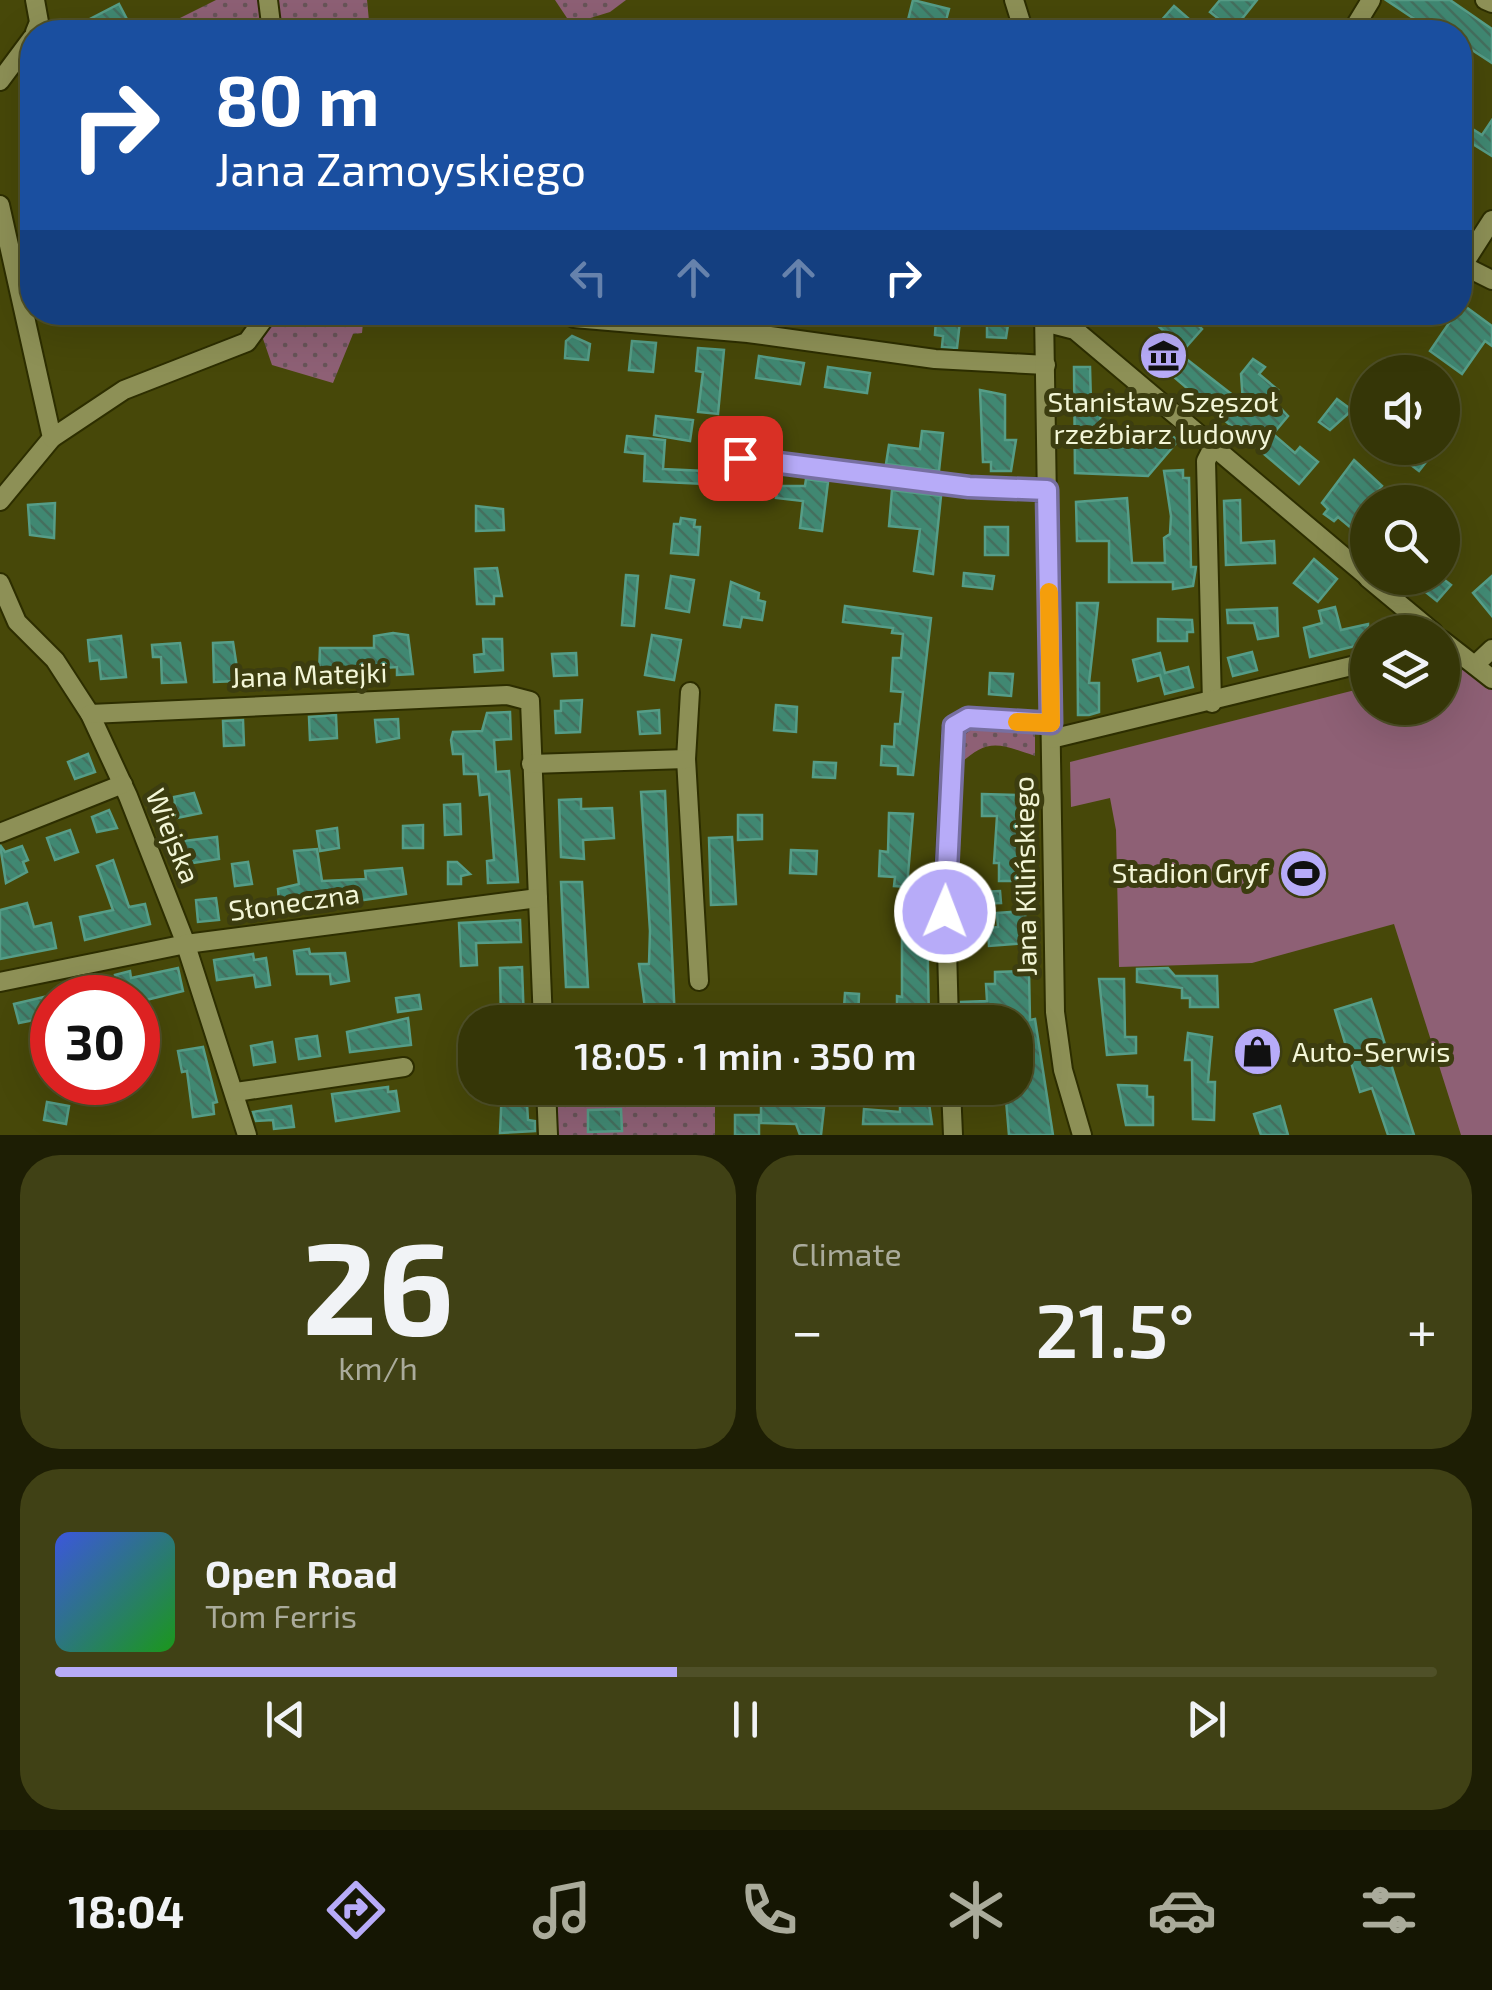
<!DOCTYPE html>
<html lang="en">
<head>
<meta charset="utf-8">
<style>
  :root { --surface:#353607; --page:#404115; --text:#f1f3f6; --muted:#aaab9b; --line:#4f5028; --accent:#b7abf8 }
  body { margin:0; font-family:"Exo 2",sans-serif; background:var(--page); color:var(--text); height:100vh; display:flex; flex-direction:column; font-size:38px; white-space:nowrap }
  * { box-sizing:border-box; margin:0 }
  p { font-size:32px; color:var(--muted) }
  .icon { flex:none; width:55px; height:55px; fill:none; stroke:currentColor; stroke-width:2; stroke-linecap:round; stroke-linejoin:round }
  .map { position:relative; height:1135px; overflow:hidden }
  .drawer { display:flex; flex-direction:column; gap:20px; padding:20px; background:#1d1e04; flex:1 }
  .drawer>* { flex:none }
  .top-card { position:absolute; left:20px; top:20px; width:1452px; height:305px; border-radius:40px; box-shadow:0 10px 40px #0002,0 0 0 2px var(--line); background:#1a4fa0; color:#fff; overflow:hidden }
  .fabs { position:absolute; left:1350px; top:355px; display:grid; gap:20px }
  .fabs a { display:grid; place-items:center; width:110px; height:110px; border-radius:50%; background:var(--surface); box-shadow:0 10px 40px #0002,0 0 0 2px var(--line); font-size:50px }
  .speed { position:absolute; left:30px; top:975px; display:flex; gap:20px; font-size:50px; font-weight:700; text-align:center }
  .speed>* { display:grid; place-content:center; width:130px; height:130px; border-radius:50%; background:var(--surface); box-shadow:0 10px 40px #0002,0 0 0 2px var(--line); line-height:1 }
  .speed .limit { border:15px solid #d22; background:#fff; color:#111 }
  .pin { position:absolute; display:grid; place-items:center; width:85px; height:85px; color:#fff; margin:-42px; border-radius:20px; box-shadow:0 5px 15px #0006 }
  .me { position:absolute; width:110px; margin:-55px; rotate:1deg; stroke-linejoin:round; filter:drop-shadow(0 0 8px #0008) }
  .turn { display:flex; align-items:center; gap:35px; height:210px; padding:0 30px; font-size:45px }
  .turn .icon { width:130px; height:130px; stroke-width:2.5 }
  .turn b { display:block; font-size:70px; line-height:85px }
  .lanes { display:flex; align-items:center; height:95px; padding:0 30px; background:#0003; justify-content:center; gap:50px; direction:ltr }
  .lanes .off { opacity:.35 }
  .big { font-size:75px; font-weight:600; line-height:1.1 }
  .drawer .card { flex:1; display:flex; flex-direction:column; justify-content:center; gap:15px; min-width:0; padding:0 35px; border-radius:40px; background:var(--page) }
  .drawer .dial { align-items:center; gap:0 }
  .dial b { font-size:130px; line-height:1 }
  .song { display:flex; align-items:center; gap:30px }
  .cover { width:120px; height:120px; border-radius:15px; background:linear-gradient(135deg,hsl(230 70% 55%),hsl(120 70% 35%)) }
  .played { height:10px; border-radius:5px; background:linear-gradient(90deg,var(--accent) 45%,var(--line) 45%) }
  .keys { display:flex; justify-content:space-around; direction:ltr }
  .heat { display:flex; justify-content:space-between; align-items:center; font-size:55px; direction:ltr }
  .drawer .tiles { flex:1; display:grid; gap:20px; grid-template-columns:1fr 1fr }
  .card:last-child { grid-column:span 2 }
  .trip { position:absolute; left:458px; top:1005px; width:575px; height:100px; border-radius:40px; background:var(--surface); box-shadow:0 10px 40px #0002,0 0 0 2px var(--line); font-weight:600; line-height:100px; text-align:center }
  .dock { display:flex; height:160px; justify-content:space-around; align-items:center; background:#151603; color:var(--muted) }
  .dock .icon { width:70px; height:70px }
  .dock .active { color:var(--accent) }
  .dock b { font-size:45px; color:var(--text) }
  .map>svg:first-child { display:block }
  .grass { fill:url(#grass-dots) }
  .pitch { fill:#8e6075 }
  .building { fill:url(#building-back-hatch); stroke:#569d87; stroke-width:2.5 }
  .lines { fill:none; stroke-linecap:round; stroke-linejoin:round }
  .minor-casing { stroke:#2d2e00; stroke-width:22 }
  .minor { stroke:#8d9056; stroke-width:18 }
  .route-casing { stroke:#776fa1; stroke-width:25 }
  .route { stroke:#b7abf8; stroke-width:18 }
  .slow { stroke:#f59e0b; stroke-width:18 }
  .labels { text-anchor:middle; stroke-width:10; stroke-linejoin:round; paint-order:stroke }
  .poi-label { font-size:28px; fill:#f3f6d7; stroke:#3c3d10 }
  .street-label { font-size:28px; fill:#f3f6d7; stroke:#3c3d10 }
</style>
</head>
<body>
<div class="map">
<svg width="1492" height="1135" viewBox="0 0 1492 1135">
  <defs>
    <pattern id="grass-dots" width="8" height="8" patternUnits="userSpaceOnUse" patternTransform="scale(2.5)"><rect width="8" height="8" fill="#8e6075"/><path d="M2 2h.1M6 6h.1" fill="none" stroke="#685458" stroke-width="1.8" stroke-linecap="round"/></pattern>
    <pattern id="building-back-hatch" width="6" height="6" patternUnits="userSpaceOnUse" patternTransform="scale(2.5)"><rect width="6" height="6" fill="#408872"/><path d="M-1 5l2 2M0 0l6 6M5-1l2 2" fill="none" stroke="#446f5e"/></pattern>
  </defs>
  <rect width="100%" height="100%" fill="#474809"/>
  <g class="grass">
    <polygon points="216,0 367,0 370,32 152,32"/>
    <polygon points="555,0 626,0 610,12 571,24"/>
    <polygon points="263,313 364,313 362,333 353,334 333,383 272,365 260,330"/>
    <path d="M966,728L1035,732V756C999,744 988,737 959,765L960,733Z"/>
    <polygon points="557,1088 715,1088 715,1135 558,1135"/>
  </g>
  <polygon class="pitch" points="1449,666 1473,672 1492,689 1492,1135 1461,1135 1394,924 1252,963 1119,967 1116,830 1110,798 1071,807 1070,762 1367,687 1368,708 1442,708 1443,668"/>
  <g class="building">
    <polygon points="913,0 949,9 943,32 908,20"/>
    <polygon points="1220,0 1257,0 1233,30 1210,12"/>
    <polygon points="1386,0 1450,0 1492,29 1492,63 1460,42 1460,32 1434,32"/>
    <polygon points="119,4 131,27 120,32 92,32 86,21"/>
    <polygon points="1174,6 1190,20 1180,32 1170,32 1159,23"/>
    <polygon points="1492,120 1492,156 1460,136 1460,121 1482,135"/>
    <polygon points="1462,304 1492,326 1492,346 1485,341 1462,374 1430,351"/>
    <polygon points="987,312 1010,312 1006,338 987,337"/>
    <polygon points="1143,312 1206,312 1198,325 1202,329 1180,354 1243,403 1241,374 1253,359 1265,367 1259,374 1278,390 1271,398 1288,416 1273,434 1295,453 1300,447 1318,462 1299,484 1147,354 1166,333"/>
    <polygon points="936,318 960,321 957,348 942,347 943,336 935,335"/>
    <polygon points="572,336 590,344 588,360 565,358 566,341"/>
    <polygon points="632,341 656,343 653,372 629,370"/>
    <polygon points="698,348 724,350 718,414 698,412 703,372 696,371"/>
    <polygon points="759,356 804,363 800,384 756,378"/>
    <polygon points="828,367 870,373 867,393 825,387"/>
    <polygon points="1074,367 1090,367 1091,403 1100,403 1101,448 1130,447 1130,441 1145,441 1151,434 1155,438 1163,428 1178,441 1148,476 1075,473"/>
    <polygon points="980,390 1005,395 1005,440 1016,440 1011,471 991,471 991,462 983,462"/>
    <polygon points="1337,399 1352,410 1330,430 1319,422"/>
    <polygon points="656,416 693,420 690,441 654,435"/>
    <polygon points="922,431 943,433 939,471 886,464 889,445 920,449"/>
    <polygon points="627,436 665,440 663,469 705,471 704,484 644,481 645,454 625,452"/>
    <polygon points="1410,448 1425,448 1433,453 1419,471 1402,458"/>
    <polygon points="1354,460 1382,486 1363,510 1368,514 1368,542 1338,517 1334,521 1324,514 1328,509 1322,503"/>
    <polygon points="1183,470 1183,478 1189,478 1191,567 1196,567 1193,586 1173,589 1173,582 1109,582 1109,541 1077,541 1076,502 1127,498 1132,563 1165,563 1164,538 1170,534 1171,516 1164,471"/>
    <polygon points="806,479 828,482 822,531 800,528 803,501 776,498 778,486 805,486"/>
    <polygon points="892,490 941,496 933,574 914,571 920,529 889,526"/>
    <polygon points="1240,500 1241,543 1274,541 1275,563 1226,565 1224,501"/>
    <polygon points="55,503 54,538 30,535 28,505"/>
    <polygon points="476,506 503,509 504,530 476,531"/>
    <polygon points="681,518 695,520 694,527 700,527 698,555 671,553 674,524 680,524"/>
    <rect x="985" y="527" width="23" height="28"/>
    <polygon points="1314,559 1337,579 1318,602 1294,583"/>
    <polygon points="497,568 502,596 494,596 494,604 477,604 475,569"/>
    <polygon points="964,573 994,576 992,589 963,586"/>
    <polygon points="626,575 638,576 634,626 622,625"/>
    <polygon points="671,576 694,580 689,612 666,608"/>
    <polygon points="1492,576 1492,616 1473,593"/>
    <polygon points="1408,578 1442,578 1451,585 1437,601"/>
    <polygon points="731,582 759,593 758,600 765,602 762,620 742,617 740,627 724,625"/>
    <polygon points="1077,603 1098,603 1089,683 1099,683 1099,712 1089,715 1078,715"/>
    <polygon points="845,606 931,618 913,775 898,774 898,766 881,765 882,746 894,747 895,724 900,724 903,692 891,691 893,658 901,658 903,634 892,633 893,628 843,622"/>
    <polygon points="1335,607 1341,630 1368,624 1368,643 1310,657 1304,628 1322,623 1319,611"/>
    <polygon points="1277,608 1278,636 1258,639 1254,623 1228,623 1227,610"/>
    <polygon points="1158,619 1192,620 1193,632 1187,632 1187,641 1158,641"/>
    <polygon points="393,633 408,635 413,674 397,675 397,667 319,673 320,648 374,648 374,636"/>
    <polygon points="652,635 681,640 674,680 645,675"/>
    <polygon points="121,636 126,677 101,679 99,660 90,661 88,640"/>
    <polygon points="483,639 502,639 503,670 475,672 474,655 484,654"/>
    <polygon points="233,642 239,681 214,682 213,643"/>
    <polygon points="180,643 186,682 162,683 161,657 153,657 152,645"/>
    <polygon points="1252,652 1257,670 1233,676 1228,658"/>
    <polygon points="576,653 577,675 554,676 552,654"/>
    <polygon points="1160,653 1165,673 1188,667 1193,687 1165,694 1160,675 1138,681 1133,660"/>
    <polygon points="990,673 1013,674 1011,696 989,694"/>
    <polygon points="582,700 580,732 556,733 555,711 561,711 561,701"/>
    <polygon points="776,705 797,707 796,732 774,730"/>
    <polygon points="659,710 660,733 640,734 638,712"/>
    <polygon points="510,712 511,739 494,740 496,772 509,771 518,882 488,883 487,861 494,860 489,794 480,795 478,774 464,774 463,754 453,754 451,740 453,732 482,731 487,713"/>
    <polygon points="336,715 337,738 310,740 309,717"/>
    <polygon points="398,719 399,738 377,742 375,720"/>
    <polygon points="243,720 244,745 224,746 223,721"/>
    <polygon points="88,754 95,772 75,779 68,762"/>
    <polygon points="814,762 836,763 835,778 813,777"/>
    <polygon points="665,791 675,1022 647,1022 639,964 649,964 650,931 641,792"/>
    <polygon points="194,793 201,813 177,818 174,797"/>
    <polygon points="982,794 1018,795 1021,881 999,881 999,863 994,863 997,816 982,816"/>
    <polygon points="581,799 581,809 612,808 614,838 583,840 584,859 561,857 559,800"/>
    <polygon points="460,804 461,834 445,835 444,805"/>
    <polygon points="109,810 117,828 97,832 92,817"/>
    <polygon points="889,813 913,814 907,887 894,886 895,877 879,876 880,851 888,852"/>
    <polygon points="738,815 762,815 762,839 738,840"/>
    <polygon points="423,825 423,848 403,848 403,826"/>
    <polygon points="337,828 339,848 320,851 317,831"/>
    <polygon points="70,830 78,852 55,860 47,838"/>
    <polygon points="217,837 219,859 186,864 183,841"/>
    <polygon points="732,837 736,904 711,905 709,838"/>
    <polygon points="0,845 5,852 22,846 28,860 23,862 27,872 6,883"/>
    <polygon points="317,849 322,881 366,879 365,871 402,868 406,894 280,912 278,889 299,884 294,851"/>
    <polygon points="791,850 817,851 816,874 790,873"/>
    <polygon points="113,860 129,907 145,904 150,924 85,940 80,917 113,910 97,866"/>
    <polygon points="248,862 252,884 235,886 232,864"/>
    <polygon points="448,862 457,862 470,874 461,876 461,884 448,884"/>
    <polygon points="561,882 582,882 588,987 566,987"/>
    <polygon points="1000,891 1001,903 973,904 973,922 959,922 958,893"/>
    <polygon points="216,898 219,920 198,922 196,900"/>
    <polygon points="27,903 34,927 51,923 56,948 0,959 0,910"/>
    <polygon points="1025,911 1027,943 989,946 988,928 998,927 997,913"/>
    <polygon points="902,916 927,917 929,1022 903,1022 903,1018 897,1018 897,996 902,997"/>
    <polygon points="520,920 521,942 476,943 477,965 461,966 459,923"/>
    <polygon points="309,949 310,954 345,953 349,981 331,984 330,974 297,974 294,951"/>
    <polygon points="253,954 254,960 266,958 270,985 256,987 254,975 217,980 214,960"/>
    <polygon points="522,967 524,1022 501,1022 500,968"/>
    <polygon points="178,968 183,991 146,1000 151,1023 138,1026 138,998 120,998 115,975 130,971 131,978"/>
    <polygon points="1168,968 1175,976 1217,976 1218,1007 1190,1007 1190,998 1182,998 1182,988 1137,982 1137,969"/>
    <polygon points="1029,971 1030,1020 1035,1019 1053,1135 1009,1135 1005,1088 1015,1088 1015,1022 961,1022 961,1002 987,1001 986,984 995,984 995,972"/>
    <polygon points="1099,979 1124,979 1125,1037 1136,1037 1136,1053 1107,1055"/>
    <polygon points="845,993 859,994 858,1022 843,1022"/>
    <polygon points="52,995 52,1055 47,1056 39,1019 19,1023 14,1004"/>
    <polygon points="419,995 421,1009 398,1012 396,998"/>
    <polygon points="1371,999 1396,1080 1414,1135 1388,1135 1372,1088 1360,1092 1335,1010"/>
    <polygon points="408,1018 411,1045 350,1052 347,1032"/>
    <polygon points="1188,1033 1212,1037 1208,1082 1215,1082 1214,1120 1193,1119 1192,1060 1185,1060"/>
    <polygon points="1262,1034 1272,1064 1253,1070 1243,1040"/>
    <polygon points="317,1036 320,1056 299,1059 296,1039"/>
    <polygon points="272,1042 275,1062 254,1065 251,1046"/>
    <polygon points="203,1047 217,1102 213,1103 214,1114 193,1117 187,1071 182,1072 178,1051"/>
    <polygon points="1118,1085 1147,1086 1147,1097 1153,1097 1153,1125 1126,1125"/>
    <polygon points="388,1087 388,1092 396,1091 399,1111 336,1121 332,1094"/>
    <polygon points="502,1088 526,1088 528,1120 535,1121 535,1131 500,1133"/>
    <polygon points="905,1090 927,1090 932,1124 863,1124 864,1109 900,1112 900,1096 905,1096"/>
    <polygon points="47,1102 69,1106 66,1124 44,1120"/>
    <polygon points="761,1103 824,1108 821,1135 800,1135 796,1124 761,1123"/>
    <polygon points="291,1106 294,1127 274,1129 273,1120 256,1121 253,1112"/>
    <polygon points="1280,1106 1288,1135 1261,1135 1254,1114"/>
    <polygon points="621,1109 622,1131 588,1132 588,1110"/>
    <rect x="735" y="1115" width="24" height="20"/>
  </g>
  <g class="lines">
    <defs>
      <g id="minor">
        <polyline points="268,0 272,32"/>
        <polyline points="1014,0 1024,32"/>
        <polyline points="1485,0 1492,3"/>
        <polyline points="1357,23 1371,0"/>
        <polyline points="35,32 39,22 35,0"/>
        <polyline points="0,81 32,38"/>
        <polyline points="0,205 52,438 0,501"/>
        <polyline points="1460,264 1492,280"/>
        <polyline points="1463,265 1492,220"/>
        <polyline points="562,312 574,318 748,333 935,359 1046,365"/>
        <polyline points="1044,312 1055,1012 1063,1070 1082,1135"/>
        <polyline points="1044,322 1075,330 1368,577"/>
        <polyline points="52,438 124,390 247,342 269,312"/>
        <polyline points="726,474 730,462 740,458 969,487 1047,490"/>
        <polyline points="1368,578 1433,632"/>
        <polyline points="0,583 17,622 55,660 90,714 128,796 184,939 247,1135"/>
        <polyline points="1442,640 1492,679"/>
        <polyline points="1475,665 1492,649"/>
        <polyline points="690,692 686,759 699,981"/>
        <polyline points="1212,703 1206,461 1213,447"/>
        <polyline points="90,714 507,695 530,701 543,1022"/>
        <polyline points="1051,739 1368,662"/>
        <polyline points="531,764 686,759"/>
        <polyline points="0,833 123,784"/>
        <polyline points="0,982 186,944 538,898"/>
        <polyline points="949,1022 945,875 952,730 969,718 1051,723"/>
        <polyline points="546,1088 548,1135"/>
        <polyline points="951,1088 953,1135"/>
        <polyline points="236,1092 404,1067"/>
      </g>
    </defs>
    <use href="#minor" class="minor-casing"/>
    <use href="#minor" class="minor"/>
  </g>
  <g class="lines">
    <defs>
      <polyline id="route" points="740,458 969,487 1047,490 1051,723 968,718 954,726 945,912"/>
    </defs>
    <use href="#route" class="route-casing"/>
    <use href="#route" class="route"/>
    <polyline class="slow" points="1017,722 1051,723 1049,592"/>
  </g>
  <defs>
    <symbol id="museum-disc" viewBox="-11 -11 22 22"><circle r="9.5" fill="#b7abf8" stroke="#3c3d10"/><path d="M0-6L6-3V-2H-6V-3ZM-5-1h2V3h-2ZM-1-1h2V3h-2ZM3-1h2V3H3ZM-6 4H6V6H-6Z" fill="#111"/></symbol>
    <symbol id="stadium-disc" viewBox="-11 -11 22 22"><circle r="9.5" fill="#b7abf8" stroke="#3c3d10"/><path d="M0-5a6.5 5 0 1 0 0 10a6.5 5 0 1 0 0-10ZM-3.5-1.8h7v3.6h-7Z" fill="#111"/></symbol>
    <symbol id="shop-disc" viewBox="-11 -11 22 22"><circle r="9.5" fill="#b7abf8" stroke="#3c3d10"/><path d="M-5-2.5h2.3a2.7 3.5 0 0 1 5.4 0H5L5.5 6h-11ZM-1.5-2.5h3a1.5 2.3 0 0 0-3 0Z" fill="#111"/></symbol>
  </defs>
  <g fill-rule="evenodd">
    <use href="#museum-disc" x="1136" y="328" width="55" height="55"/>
    <use href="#stadium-disc" x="1276" y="846" width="55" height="55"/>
    <use href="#shop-disc" x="1230" y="1024" width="55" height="55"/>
  </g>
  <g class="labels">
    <g class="poi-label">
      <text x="1163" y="412">Stanisław Szęszoł<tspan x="1163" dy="32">rzeźbiarz ludowy</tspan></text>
      <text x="1269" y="883" text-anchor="end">Stadion Gryf</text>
      <text x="1292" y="1062" text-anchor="start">Auto-Serwis</text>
    </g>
    <g class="street-label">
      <text transform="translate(309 675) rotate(-2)" y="10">Jana Matejki</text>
      <text transform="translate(173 836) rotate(68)" y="10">Wiejska</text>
      <text transform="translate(1025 876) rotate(-91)" y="10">Jana Kilińskiego</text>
      <text transform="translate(294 902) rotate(-8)" y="10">Słoneczna</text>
    </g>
  </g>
</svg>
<div class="fabs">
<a><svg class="icon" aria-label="sound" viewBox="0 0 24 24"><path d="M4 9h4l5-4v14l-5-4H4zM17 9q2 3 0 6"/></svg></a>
<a><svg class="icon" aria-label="search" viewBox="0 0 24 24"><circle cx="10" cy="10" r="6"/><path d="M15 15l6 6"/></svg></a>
<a><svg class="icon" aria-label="layers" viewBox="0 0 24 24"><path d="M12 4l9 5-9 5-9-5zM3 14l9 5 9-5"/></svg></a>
</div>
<div class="speed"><div class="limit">30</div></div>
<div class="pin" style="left:740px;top:458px;background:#d93025"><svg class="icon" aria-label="arrive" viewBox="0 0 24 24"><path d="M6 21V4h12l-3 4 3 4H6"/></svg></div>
<svg class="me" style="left:945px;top:912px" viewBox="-20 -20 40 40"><circle r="17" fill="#b7abf8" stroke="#fff" stroke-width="3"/><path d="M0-11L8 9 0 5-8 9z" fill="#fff"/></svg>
<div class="trip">18:05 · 1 min · 350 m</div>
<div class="top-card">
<div class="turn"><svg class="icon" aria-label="right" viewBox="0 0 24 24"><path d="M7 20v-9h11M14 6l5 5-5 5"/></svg><div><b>80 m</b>Jana Zamoyskiego</div></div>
<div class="lanes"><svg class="icon off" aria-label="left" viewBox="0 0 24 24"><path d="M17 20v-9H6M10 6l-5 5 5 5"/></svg><svg class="icon off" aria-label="ahead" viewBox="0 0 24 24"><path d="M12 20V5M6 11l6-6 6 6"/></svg><svg class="icon off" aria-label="ahead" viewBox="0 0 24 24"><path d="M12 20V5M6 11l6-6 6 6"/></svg><svg class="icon" aria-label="right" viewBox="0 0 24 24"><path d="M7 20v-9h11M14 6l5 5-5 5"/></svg></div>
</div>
</div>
<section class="drawer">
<div class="tiles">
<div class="card dial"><b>26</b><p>km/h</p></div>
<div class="card"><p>Climate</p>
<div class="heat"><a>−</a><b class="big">21.5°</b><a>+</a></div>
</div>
<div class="card">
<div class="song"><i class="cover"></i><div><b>Open Road</b><p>Tom Ferris</p></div></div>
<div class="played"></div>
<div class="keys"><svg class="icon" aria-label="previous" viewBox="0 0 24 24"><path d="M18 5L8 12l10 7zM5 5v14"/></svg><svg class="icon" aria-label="pause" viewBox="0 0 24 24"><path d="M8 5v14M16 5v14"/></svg><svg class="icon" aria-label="next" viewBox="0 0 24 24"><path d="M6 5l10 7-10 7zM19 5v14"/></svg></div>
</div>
</div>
</section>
<nav class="dock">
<b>18:04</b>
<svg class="icon active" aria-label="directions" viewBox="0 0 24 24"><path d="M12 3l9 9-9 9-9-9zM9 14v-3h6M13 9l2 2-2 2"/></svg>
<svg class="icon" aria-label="music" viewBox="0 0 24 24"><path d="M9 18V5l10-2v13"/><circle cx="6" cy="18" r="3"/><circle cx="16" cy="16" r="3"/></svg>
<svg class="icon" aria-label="phone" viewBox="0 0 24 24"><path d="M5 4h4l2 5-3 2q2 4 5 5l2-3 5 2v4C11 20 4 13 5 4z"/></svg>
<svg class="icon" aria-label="climate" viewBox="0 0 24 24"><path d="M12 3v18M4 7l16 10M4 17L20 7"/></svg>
<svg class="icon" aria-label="car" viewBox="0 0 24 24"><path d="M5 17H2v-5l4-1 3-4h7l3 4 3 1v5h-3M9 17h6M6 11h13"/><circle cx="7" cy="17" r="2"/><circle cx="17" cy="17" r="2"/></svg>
<svg class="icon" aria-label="filters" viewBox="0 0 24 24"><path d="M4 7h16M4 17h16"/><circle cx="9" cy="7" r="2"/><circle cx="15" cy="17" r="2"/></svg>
</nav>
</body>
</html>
